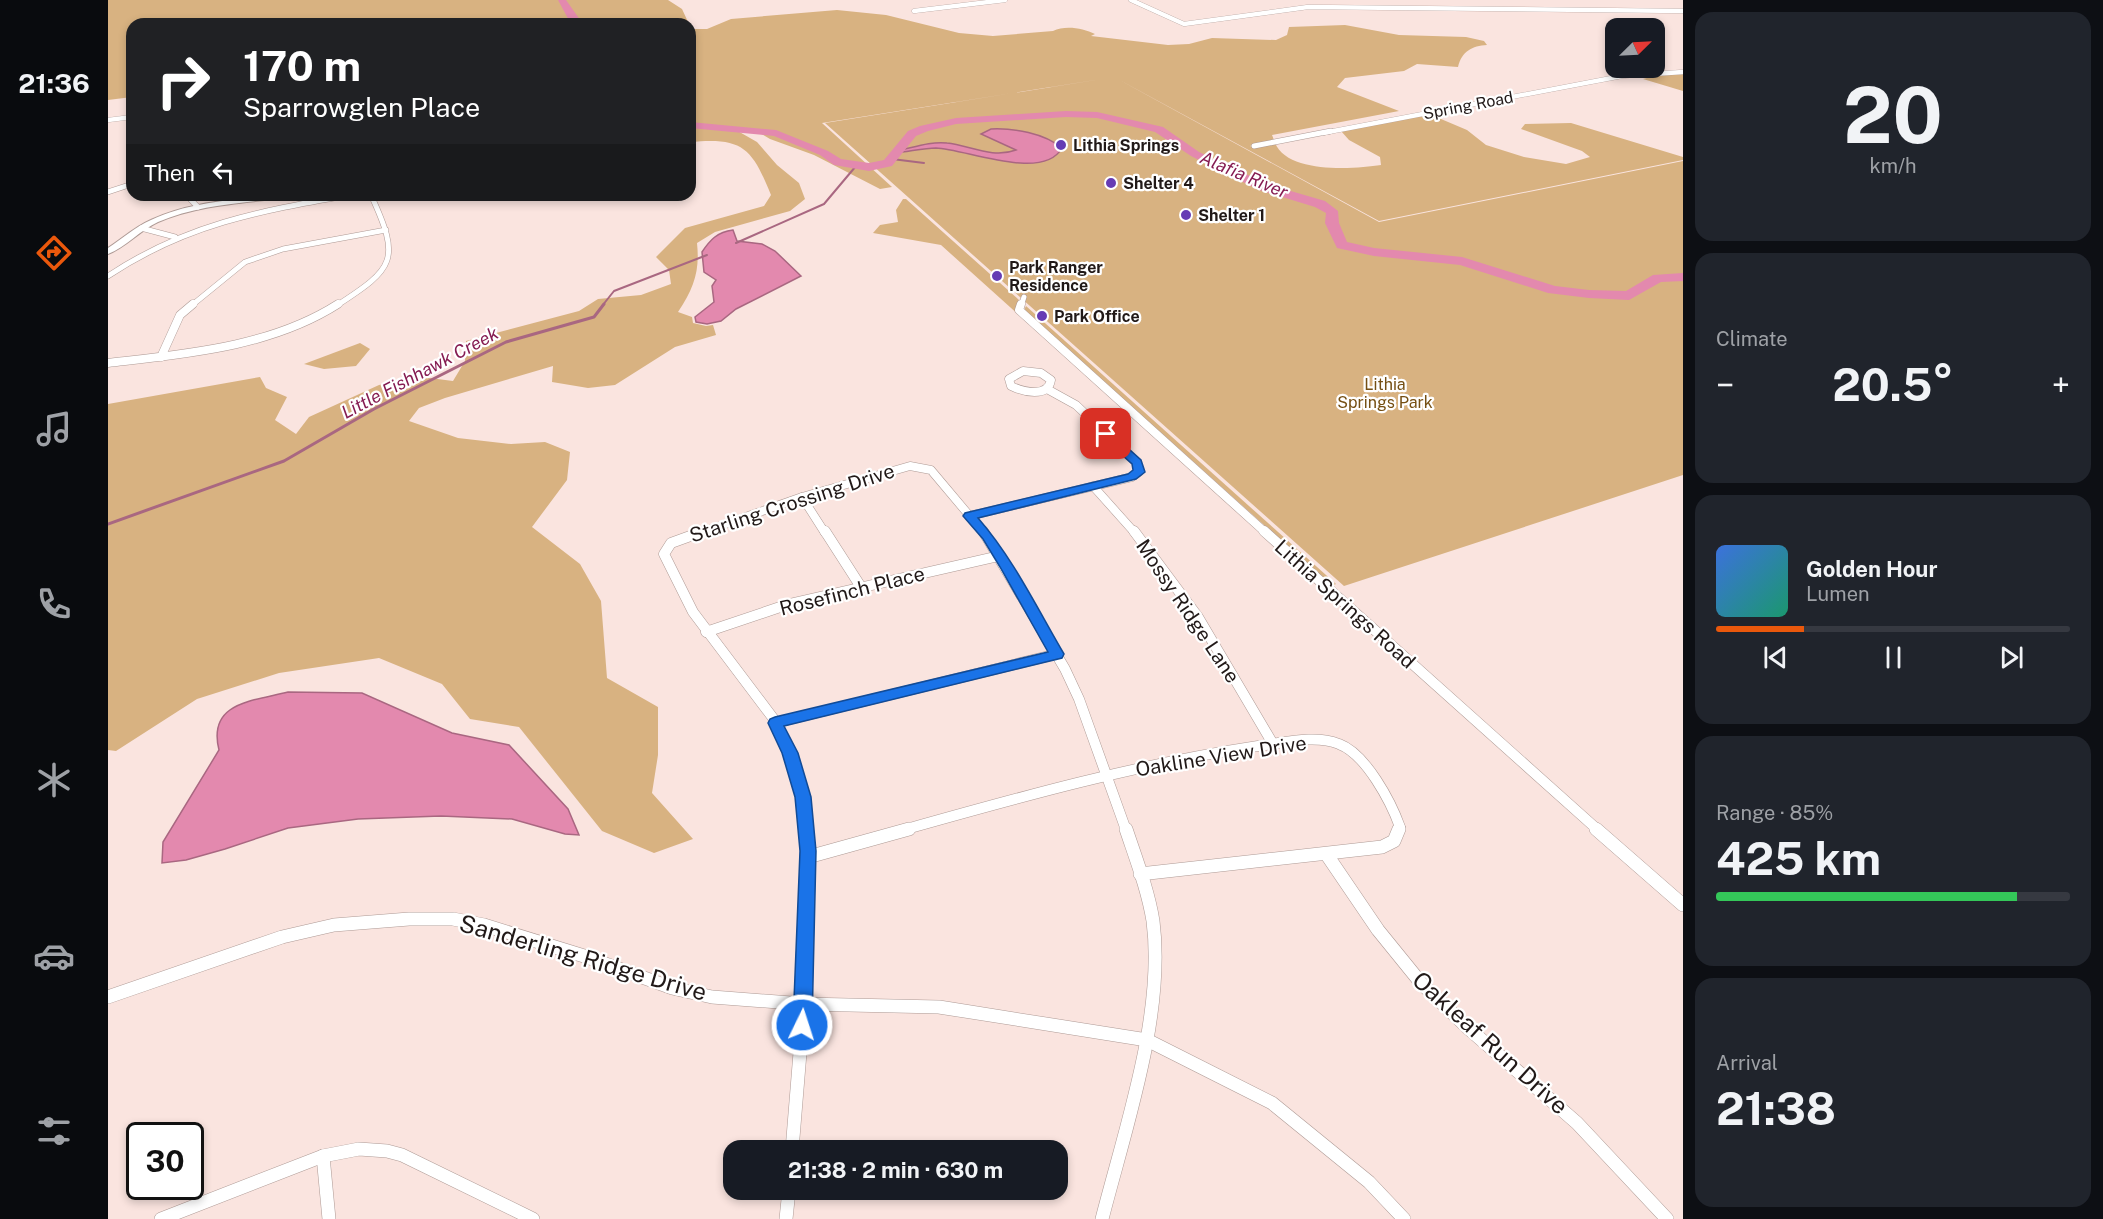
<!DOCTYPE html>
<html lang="en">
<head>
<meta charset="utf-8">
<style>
  :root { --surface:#171b24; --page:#20242c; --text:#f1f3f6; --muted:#9ea1a6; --line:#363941; --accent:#ea580c }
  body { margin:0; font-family:"Public Sans",sans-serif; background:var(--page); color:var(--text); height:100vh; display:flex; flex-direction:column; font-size:22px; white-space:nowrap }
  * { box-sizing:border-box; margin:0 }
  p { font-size:20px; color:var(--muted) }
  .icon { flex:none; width:33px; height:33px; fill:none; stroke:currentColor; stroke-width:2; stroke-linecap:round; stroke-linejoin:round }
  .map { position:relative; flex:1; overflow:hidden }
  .panel { display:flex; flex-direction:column; gap:12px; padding:12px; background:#0d0f14; width:420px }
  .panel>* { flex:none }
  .hud { position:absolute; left:18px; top:18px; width:570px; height:183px; border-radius:18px; box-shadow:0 3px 9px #0003; background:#202124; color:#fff; overflow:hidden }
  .needle { width:39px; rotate:66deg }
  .buttons { position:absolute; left:1497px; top:18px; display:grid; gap:12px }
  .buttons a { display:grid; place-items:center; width:60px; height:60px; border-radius:12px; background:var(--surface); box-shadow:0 3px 9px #0003; font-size:30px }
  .speed { position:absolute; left:18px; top:1122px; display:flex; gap:12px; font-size:30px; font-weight:700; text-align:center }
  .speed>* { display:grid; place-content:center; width:78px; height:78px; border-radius:50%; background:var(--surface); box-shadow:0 3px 9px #0003; line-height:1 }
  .speed .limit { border:3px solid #111; border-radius:9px; background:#fff; color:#111 }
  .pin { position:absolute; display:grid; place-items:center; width:51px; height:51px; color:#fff; margin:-26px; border-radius:12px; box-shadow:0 3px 9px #0006 }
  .me { position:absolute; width:66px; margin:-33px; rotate:4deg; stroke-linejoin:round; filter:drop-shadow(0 0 4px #0008) }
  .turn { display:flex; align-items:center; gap:21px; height:126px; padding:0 18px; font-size:27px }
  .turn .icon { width:78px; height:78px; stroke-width:2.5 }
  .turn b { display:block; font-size:42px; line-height:51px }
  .then { display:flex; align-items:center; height:57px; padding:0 18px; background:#0003; gap:12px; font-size:22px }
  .big { font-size:45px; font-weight:700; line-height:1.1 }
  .panel .widget { flex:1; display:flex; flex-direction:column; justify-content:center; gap:9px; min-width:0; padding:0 21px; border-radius:18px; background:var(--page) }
  .panel .dial { align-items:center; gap:0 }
  .dial b { font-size:78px; line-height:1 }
  .song { display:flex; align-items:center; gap:18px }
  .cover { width:72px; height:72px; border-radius:9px; background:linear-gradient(135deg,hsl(220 70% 55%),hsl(160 70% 35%)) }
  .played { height:6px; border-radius:3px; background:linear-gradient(90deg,var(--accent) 25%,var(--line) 25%) }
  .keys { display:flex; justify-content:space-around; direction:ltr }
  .heat { display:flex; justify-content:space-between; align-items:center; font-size:33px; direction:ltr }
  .charge { height:9px; border-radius:4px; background:linear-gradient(90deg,#34c759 85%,var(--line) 0) }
  .trip { position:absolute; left:615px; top:1140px; width:345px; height:60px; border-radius:18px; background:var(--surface); box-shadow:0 3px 9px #0003; font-weight:700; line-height:60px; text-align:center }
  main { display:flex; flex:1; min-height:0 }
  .tab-bar { display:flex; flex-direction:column; width:108px; justify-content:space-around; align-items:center; background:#090b0e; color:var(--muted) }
  .tab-bar .icon { width:42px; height:42px }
  .tab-bar .selected { color:var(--accent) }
  .tab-bar b { font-size:27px; color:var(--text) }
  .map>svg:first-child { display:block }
  .green { fill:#d8b281 }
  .water { fill:#e389ae; stroke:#a96781; stroke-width:1.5 }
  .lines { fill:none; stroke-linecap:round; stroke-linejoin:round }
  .stream-far1 { stroke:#a96781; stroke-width:2 }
  .stream { stroke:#a96781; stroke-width:3 }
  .river { fill:#e389ae; fill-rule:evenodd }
  .minor-far4-casing { stroke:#ae9a95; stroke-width:5 }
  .minor-far3-casing { stroke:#ae9a95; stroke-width:6 }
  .minor-far2-casing { stroke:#ae9a95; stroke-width:9 }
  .minor-far1-casing { stroke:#ae9a95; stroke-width:11 }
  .minor-casing { stroke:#ae9a95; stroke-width:14 }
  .tertiary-casing { stroke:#ae9a95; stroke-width:2 }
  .minor-far4 { stroke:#fff; stroke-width:4.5 }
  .minor-far3 { stroke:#fff; stroke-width:5 }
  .minor-far2 { stroke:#fff; stroke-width:8 }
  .minor-far1 { stroke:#fff; stroke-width:10 }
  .minor { stroke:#fff; stroke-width:13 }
  .tertiary { fill:#fff; fill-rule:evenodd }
  .route { fill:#1a73e8; stroke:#114b97; stroke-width:1.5 }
  .poi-dot { fill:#663cb4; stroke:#fff; stroke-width:2 }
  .labels { text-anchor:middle; stroke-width:4.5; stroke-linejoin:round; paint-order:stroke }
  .far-street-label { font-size:16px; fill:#211918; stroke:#fff }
  .far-poi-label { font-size:16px; font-weight:bold; fill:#211918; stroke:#fff; text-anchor:start }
  .far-park-label { font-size:16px; fill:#754f13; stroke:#fff }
  .far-water-label { font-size:18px; font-style:italic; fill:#851c52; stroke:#fff }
  .street-label { font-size:20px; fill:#211918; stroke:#fff }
  .near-street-label { font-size:24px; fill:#211918; stroke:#fff }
</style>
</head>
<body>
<main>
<nav class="tab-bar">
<b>21:36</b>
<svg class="icon selected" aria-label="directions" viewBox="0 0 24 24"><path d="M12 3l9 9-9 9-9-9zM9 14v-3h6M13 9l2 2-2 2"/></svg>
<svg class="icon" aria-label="music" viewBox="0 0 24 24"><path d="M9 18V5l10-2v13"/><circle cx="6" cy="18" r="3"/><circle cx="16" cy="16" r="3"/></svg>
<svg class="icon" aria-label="phone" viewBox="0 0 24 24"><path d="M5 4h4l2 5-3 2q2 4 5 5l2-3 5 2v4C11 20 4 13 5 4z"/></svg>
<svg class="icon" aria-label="climate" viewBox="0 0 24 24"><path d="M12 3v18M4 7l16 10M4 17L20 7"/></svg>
<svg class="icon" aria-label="car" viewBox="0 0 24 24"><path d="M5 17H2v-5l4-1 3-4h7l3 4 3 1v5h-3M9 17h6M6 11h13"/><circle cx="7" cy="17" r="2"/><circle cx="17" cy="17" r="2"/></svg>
<svg class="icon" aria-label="filters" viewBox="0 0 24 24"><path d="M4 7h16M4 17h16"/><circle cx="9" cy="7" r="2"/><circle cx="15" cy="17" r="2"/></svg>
</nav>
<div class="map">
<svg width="1575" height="1219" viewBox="0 0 1575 1219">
  <rect width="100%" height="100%" fill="#fae4df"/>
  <g class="green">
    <polygon points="0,0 560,0 574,9 581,24 24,24 24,97 0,100"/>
    <path d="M729,10L778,15L851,33L885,36L945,31C957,25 975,28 987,34L983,36L1060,45L1081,44L1104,38L1168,40L1179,35L1181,27L1237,25L1291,35L1358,37L1376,41L1379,45C1364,46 1354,51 1350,67L1309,64L1296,71L1237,78L1229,87L1291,111L1164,135L1166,140L1142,146L1145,147L1167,143C1180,174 1246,169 1273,165L1272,157L1241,140L1233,131L1310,116L1333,119L1359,130L1378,145L1416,157L1458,164L1482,157L1474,151L1413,129L1417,124L1463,123L1575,157V160L1271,221L1006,77L1271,222L1575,161V475L1236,586L717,123L1000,78L714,123L784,187L772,189L706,155L662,139L645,129L628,130L649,142L669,165L691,183L697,199L682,211L607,232L589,243C592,271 586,288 570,312L584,317L585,323L598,326L605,325L608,335L567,347L507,385L480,388L444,382L445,366L337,398L311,408L301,421L350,438L403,444L437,442L462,452L459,480L424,527L472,564L493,601L499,678L550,707V755L544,793L585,839L546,853L494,831L411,727L362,719L334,684L271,658L171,673L89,699L8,751L0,750V404L152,377L158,388L179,397L167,420L188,434L201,417L271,385L306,376L345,381L357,361L358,341L471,311L490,299L533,295L563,284L561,270L548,257L577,228L656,206L663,195C644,148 635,137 582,142V26L584,29H599L623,19Z"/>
    <polygon points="1554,74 1575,74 1575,91 1535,79"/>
    <polygon points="795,199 798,199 911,300 907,311 1032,424 833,245 765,233 772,225 790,222 788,210"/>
    <polygon points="918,306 1228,584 1224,586 916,310"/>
    <polygon points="252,343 262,349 248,366 216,369 196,364"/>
  </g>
  <g class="water">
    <path d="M883,129C906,128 936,133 954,148C935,182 858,149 828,148C815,148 800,152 786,153L788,151C804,148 822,141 839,143C861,145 884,159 908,150L873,134Z"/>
    <path d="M625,230L629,241L654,244L667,251L693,276L628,309L613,321L599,324L588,322L587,317L606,302L604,286L608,280L596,272L594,252C602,240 609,232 625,230Z"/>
    <path d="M180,692L254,693L344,733L401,745L460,809L471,835L457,834L404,819L333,816L250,819L180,828L117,849L78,860L54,863L55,842L111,750C99,702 145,701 180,692Z"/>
  </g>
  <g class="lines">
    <g class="stream-far1">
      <polyline points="784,159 816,163"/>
      <polyline points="628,243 716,204 748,166"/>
      <polyline points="494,306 506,291 599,255"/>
    </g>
    <polyline class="stream" points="0,524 176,461 266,409 398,342 486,317 496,304"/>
    <g class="river">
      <polygon points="450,0 458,0 475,24 463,24"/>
      <polygon points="958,111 989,112 1055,127 1091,152 1121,166 1159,184 1217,201 1230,211 1231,223 1239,242 1266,248 1354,257 1447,286 1481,290 1518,291 1545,275 1575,273 1575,281 1553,282 1521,300 1481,298 1440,293 1352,265 1266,256 1229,248 1217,223 1218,213 1207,207 1151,190 1083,156 1047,132 989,118 958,117 848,124 820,131 808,136 784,166 761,171 726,165 712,155 666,136 582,128 582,122 668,130 720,151 733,159 761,163 776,160 800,131 812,126 848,118"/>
    </g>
    <defs>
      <g id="minor-far4">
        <polyline points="1023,0 1076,24 1200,7 1575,11"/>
        <polyline points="806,11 897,0"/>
        <polyline points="0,120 24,117"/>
        <polyline points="1215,133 1514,76 1575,72"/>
      </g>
      <g id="minor-far3">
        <polyline points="1146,146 1223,131"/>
        <polyline points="0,192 24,184"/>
        <polyline points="78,195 90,207"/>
        <polyline points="33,228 67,237"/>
        <path d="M0,276C78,224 152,211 242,195"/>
        <polyline points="83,306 137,262 175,249 278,230"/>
        <path d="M228,306C287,268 293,260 263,195"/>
        <polyline points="913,306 916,297"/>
      </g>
      <g id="minor-far2">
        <polyline points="913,304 911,310 1158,533"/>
        <polyline points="53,357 72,315 85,304"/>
        <path d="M0,363C77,354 163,347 230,304"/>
        <path d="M915,371L933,373L943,380C940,398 915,392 903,386L901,379Z"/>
        <polyline points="985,486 1027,533"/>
        <polyline points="694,497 717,533"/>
        <polyline points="861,516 1024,477 1031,472 1029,463 968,405 939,389"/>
        <polyline points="592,533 694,497 802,466 823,470 876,533"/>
      </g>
      <g id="minor-far1">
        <polyline points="596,531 563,543 556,554 585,612 665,718 682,753 695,797 698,830"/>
        <polyline points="717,531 753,587"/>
        <polyline points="875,531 957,669 971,699 1018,830"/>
        <polyline points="1026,531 1090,617 1165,744"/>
        <polyline points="1156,531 1490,830"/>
        <polyline points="598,632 681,604 891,556"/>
        <polyline points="667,723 949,654"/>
        <path d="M795,830C912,797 1030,764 1150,746C1175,743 1207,734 1231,744C1258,754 1283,802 1292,827L1291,830"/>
      </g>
      <g id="minor">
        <polyline points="1488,829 1575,905"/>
        <polyline points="1219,855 1270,930 1313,983 1360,1028 1469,1123 1559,1219"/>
        <polyline points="700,857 801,829"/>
        <polyline points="1032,874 1274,847 1286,841 1291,829"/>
        <polyline points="0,997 174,937 226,925 301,919 345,919 376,925 476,956 564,988 604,997 696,1004 831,1007 1039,1040 1164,1103 1261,1182 1296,1219"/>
        <polyline points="684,1150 696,1004 700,851 698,829"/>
        <polyline points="215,1156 221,1219"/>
        <polyline points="53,1219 215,1156 251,1149 279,1151 294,1155 425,1219"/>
        <polyline points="678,1219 681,1190"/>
        <path d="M994,1219C1017,1129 1057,1014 1045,921C1040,890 1028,859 1018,829"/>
      </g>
      <path id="tertiary" d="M166,195H186L182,197C138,203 92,204 50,222C32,230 18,247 0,254V248C14,239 27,227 43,220C81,202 125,200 166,195Z"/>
    </defs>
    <use href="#minor-far4" class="minor-far4-casing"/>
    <use href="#minor-far3" class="minor-far3-casing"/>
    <use href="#minor-far2" class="minor-far2-casing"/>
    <use href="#minor-far1" class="minor-far1-casing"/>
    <use href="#minor" class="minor-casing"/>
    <use href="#tertiary" class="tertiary-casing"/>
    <use href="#minor-far4" class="minor-far4"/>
    <use href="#minor-far3" class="minor-far3"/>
    <use href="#minor-far2" class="minor-far2"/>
    <use href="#minor-far1" class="minor-far1"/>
    <use href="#minor" class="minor"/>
    <use href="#tertiary" class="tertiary"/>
  </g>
  <path class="route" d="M998,431L1002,432L1033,460L1037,472L1028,479L870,518C905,558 929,608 956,654L954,658L676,726L690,753L703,797L708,851L704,1025L701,1031L694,1034L688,1031L685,1025L692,851L687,797L674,753L660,723L662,719L667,717L940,652L892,567L875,539L855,516L857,513L1020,474L1025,470L1024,464L994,437L993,434Z"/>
  <g class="poi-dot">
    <circle cx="953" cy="145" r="6"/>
    <circle cx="1003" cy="183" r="6"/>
    <circle cx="1078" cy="215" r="6"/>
    <circle cx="889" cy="276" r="6"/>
    <circle cx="934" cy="316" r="6"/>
  </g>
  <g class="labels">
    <g class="far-street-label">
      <text transform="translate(1360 105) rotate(-11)" y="6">Spring Road</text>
    </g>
    <g class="far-poi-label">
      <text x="965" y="151">Lithia Springs</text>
      <text x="1015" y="189">Shelter 4</text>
      <text x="1090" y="221">Shelter 1</text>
      <text x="901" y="273">Park Ranger<tspan x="901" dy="18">Residence</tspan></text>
      <text x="946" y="322">Park Office</text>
    </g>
    <g class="far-park-label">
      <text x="1277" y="390">Lithia<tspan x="1277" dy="18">Springs Park</tspan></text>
    </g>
    <g class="far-water-label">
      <text transform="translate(1136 175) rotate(23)" y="6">Alafia River</text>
      <text transform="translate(312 373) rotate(-28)" y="6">Little Fishhawk Creek</text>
    </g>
    <g class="street-label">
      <text transform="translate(684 503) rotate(-18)" y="7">Starling Crossing Drive</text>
      <text transform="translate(744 591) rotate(-14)" y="7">Rosefinch Place</text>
      <text transform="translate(1237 604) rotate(42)" y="7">Lithia Springs Road</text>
      <text transform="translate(1080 611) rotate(56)" y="7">Mossy Ridge Lane</text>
      <text transform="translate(1113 756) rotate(-9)" y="7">Oakline View Drive</text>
    </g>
    <g class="near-street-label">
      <text transform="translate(475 958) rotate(16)" y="8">Sanderling Ridge Drive</text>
      <text transform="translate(1382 1043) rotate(42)" y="8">Oakleaf Run Drive</text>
    </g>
  </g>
</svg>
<div class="buttons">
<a><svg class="needle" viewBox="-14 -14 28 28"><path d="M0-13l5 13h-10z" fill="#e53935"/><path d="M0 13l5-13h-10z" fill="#9ea1a6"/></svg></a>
</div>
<div class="speed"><div class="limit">30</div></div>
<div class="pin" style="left:998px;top:434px;background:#d93025"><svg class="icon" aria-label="arrive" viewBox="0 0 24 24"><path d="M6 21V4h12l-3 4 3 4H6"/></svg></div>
<svg class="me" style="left:694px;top:1025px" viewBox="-20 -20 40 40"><circle r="17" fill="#1a73e8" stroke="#fff" stroke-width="3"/><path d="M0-11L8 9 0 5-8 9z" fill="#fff"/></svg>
<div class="trip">21:38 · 2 min · 630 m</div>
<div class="hud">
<div class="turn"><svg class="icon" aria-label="right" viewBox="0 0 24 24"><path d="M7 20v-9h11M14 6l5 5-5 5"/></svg><div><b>170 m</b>Sparrowglen Place</div></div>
<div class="then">Then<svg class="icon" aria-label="left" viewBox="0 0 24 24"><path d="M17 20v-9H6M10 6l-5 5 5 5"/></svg></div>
</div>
</div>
<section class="panel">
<div class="widget dial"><b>20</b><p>km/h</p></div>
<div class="widget"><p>Climate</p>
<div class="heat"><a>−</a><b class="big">20.5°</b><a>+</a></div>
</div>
<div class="widget">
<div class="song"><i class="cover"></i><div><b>Golden Hour</b><p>Lumen</p></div></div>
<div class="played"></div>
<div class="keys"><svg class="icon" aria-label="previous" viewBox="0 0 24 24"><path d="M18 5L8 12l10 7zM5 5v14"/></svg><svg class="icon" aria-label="pause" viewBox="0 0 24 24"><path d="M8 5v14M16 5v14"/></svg><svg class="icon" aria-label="next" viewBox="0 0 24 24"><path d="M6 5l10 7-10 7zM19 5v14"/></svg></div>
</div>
<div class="widget"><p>Range · 85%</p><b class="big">425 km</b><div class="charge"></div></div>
<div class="widget"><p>Arrival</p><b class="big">21:38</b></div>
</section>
</main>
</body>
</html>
